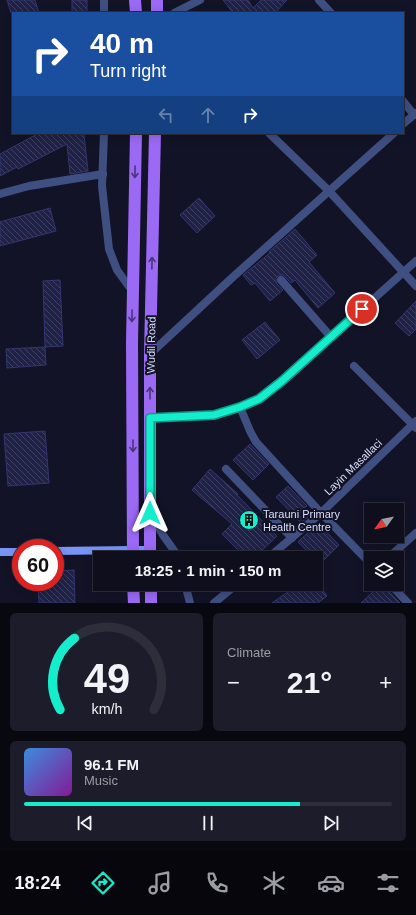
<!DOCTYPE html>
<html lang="en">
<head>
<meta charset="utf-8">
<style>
  :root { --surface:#0e0e1d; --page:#1c1c2a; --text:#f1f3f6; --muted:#9b9ca4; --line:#2e2e3b; --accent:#14eecc }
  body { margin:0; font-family:Helvetica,sans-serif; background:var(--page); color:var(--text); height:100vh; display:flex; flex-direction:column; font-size:15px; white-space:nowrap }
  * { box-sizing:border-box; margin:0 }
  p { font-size:13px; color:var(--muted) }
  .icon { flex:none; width:22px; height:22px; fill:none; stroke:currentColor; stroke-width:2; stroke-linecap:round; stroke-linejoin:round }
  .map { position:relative; height:603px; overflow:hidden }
  .drawer { display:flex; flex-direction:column; gap:10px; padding:10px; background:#080810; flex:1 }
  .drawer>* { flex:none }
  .top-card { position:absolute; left:12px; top:12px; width:392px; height:122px; border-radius:0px; box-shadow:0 2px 10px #0003,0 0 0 1px var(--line); background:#1a4fa0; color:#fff; overflow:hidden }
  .needle { width:26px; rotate:237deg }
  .tools { position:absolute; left:364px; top:503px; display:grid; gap:8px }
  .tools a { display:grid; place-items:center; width:40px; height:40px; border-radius:0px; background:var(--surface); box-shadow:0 2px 10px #0003,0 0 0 1px var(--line); font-size:20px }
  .speed { position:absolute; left:12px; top:539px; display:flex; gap:8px; font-size:20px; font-weight:700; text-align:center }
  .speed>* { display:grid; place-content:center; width:52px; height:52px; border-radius:50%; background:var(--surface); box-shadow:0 2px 10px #0003,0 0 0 1px var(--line); line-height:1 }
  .speed .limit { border:6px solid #d22; background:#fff; color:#111 }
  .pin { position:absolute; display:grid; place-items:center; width:34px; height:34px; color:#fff; margin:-17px; border:2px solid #fff; border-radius:50%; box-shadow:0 1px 4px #0007 }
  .me { position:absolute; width:44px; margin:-22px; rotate:0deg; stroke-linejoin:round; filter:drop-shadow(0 0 3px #0008) }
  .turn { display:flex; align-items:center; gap:14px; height:84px; padding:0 12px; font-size:18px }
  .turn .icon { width:52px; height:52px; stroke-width:2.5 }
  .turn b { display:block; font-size:28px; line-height:34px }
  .lanes { display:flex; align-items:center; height:38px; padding:0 12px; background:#0003; justify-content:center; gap:20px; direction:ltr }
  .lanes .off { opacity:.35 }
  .big { font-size:30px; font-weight:600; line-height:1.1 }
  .drawer .card { flex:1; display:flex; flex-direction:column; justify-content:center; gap:6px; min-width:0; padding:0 14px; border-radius:6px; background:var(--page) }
  .drawer .dial { align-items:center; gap:0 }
  .dial svg { height:104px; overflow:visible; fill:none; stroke:var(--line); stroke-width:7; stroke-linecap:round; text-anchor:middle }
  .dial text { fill:var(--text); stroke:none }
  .song { display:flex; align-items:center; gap:12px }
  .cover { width:48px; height:48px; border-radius:6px; background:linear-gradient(135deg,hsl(210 70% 55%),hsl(290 70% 35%)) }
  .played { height:4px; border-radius:2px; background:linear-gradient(90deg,var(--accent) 75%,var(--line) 75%) }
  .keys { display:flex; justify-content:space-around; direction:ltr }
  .heat { display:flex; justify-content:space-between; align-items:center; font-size:22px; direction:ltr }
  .drawer .tiles { flex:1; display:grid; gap:10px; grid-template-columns:1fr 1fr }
  .card:last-child { grid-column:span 2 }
  .trip { position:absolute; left:93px; top:551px; width:230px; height:40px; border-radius:0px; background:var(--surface); box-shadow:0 2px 10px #0003,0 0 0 1px var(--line); font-weight:600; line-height:40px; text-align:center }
  .tabs { display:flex; height:64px; justify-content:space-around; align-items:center; background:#06060c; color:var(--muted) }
  .tabs .icon { width:28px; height:28px }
  .tabs .current { color:var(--accent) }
  .tabs b { font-size:18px; color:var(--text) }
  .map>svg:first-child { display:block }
  .building { fill:url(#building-back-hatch); stroke:#333671 }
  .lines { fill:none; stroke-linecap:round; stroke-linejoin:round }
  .street { stroke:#404f82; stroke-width:8 }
  .secondary { stroke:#7895f5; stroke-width:8 }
  .primary { stroke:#9c69f4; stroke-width:12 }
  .oneway { stroke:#493579 }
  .route-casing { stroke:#0d9b85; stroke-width:10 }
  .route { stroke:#14eecc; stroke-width:7 }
  .labels { text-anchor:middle; stroke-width:4; stroke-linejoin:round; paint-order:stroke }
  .street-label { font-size:11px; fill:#dadffc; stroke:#121327 }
  .poi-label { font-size:11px; fill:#dadffc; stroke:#121327; text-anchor:start }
</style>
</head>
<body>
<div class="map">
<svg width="416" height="603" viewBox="0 0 416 603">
  <defs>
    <pattern id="building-back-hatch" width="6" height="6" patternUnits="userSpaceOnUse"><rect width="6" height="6" fill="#1f2146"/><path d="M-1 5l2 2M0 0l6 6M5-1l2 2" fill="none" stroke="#3f4162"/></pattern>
  </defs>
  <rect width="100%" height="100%" fill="#121327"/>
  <g class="building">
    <polygon points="7,0 35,0 39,13 11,13"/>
    <rect x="72" y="0" width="15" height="13"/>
    <polygon points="223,0 248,0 253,8 261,0 287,0 275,13 233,13"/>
    <polygon points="39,133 88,133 84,135 88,171 70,174 67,144 18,169 17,167 0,176 0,154"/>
    <polygon points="199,198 215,216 197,233 180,215"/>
    <polygon points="50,208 56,231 0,246 0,222"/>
    <polygon points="295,229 317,255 309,262 335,293 318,308 295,280 291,283 283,275 280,275 278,276 276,278 276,281 277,284 283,290 270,301 255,283 251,285 243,275 270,253 269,252"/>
    <polygon points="60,280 63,346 45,347 43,281"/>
    <polygon points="416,301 416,329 409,336 395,323"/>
    <polygon points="265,322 280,340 257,359 242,340"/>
    <polygon points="45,347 46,365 7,368 6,349"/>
    <polygon points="45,431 49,483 8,486 4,434"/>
    <polygon points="250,444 269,464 253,480 233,460"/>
    <polygon points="210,469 238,494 237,495 277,536 254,558 246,558 222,534 232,524 192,490"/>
    <polygon points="288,486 307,506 304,508 310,515 301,523 276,497"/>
    <polygon points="318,523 339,545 320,564 316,560 316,558 314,558 298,542"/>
    <polygon points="74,570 75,603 39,603 38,582 55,582 55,571"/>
    <polygon points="299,584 319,584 327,596 318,603 272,603"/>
    <polygon points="381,584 384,584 386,588 400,603 361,603"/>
  </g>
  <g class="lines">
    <g class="street">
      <polyline points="319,0 331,13"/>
      <polyline points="104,13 104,0"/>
      <polyline points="174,13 200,0"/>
      <polyline points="403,101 414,115"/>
      <polyline points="403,124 416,113"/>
      <polyline points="104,133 102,186 109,249 117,270 133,292"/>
      <polyline points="269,133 329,191 416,286"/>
      <polyline points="0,194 29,186 103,174"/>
      <polyline points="281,280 331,337"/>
      <polyline points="150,354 234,276 394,133"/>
      <polyline points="354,366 416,428"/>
      <polyline points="240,407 250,431 256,442 321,513 371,564"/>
      <polyline points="150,418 214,415 240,407 259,399 282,381 416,261"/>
      <polyline points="226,469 292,538"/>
      <polyline points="151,514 163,535 175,552 177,558"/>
      <polyline points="268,558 321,513 416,421"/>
      <polyline points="388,558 416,533"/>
      <polyline points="185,584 190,603"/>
      <polyline points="390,584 408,603"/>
      <polyline points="214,603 237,584"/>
    </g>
    <g class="secondary">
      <polyline points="55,551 132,550 150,550"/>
      <polyline points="0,552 21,552"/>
    </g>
    <g class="primary">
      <polyline points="135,0 136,13"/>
      <polyline points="157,13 157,0"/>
      <polyline points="133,558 132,343 136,133"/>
      <polyline points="150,558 150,354 155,133"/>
      <polyline points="133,584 134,603"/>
      <polyline points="151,584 151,603"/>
    </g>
  </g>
  <defs><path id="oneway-shaft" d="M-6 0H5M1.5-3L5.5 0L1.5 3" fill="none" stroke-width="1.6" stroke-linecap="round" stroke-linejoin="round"/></defs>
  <g class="oneway">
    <use href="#oneway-shaft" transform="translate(135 172) rotate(91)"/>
    <use href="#oneway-shaft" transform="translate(152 263) rotate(-89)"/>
    <use href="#oneway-shaft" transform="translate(132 316) rotate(91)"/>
    <use href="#oneway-shaft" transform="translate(150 393) rotate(-90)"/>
    <use href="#oneway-shaft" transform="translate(133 446) rotate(90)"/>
  </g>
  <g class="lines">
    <defs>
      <polyline id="route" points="150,513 150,418 214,415 240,407 259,399 282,381 362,309"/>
    </defs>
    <use href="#route" class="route-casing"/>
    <use href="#route" class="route"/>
  </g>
  <defs>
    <symbol id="building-disc" viewBox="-11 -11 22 22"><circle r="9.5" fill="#14eecc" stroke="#121327"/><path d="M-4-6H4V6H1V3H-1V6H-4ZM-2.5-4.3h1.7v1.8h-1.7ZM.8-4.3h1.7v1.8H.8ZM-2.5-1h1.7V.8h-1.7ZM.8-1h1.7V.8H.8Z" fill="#111"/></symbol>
  </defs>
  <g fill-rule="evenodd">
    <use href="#building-disc" x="238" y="509" width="22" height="22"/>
  </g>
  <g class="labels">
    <g class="street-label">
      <text transform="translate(151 345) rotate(-89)" y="4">Wudil Road</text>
      <text transform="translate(353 467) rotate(-44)" y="4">Layin Masallaci</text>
    </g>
    <g class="poi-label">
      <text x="263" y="518">Tarauni Primary<tspan x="263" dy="13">Health Centre</tspan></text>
    </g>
  </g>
</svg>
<div class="tools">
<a><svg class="needle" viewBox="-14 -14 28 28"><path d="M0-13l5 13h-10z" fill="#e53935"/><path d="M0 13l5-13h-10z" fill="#9b9ca4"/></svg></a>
<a><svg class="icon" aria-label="layers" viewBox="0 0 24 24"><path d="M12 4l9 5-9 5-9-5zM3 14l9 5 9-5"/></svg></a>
</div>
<div class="speed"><div class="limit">60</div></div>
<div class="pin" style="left:362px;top:309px;background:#d93025"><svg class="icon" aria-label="arrive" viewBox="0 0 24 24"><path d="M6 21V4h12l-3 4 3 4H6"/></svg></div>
<svg class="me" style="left:150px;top:513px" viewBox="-20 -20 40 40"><path d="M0-17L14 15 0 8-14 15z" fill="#14eecc" stroke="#fff" stroke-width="4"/></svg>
<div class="trip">18:25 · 1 min · 150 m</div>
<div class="top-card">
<div class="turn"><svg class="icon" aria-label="right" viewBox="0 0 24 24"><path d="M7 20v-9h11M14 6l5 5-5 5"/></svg><div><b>40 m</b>Turn right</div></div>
<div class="lanes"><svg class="icon off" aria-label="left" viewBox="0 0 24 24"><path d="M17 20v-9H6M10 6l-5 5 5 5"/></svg><svg class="icon off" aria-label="ahead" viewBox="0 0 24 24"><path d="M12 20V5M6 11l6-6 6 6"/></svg><svg class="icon" aria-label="right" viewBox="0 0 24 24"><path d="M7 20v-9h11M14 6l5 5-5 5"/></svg></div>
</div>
</div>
<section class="drawer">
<div class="tiles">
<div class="card dial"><svg viewBox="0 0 100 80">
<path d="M14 69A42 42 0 1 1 86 69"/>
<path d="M14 69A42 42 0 0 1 25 14" stroke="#14eecc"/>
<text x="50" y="56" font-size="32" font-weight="700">49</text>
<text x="50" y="72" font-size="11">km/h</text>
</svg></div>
<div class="card"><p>Climate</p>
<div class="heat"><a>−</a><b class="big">21°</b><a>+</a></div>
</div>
<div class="card">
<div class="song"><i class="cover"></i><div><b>96.1 FM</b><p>Music</p></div></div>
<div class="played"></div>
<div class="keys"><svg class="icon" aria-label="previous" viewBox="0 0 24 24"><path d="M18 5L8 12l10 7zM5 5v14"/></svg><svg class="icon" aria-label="pause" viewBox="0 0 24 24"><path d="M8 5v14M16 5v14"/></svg><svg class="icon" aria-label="next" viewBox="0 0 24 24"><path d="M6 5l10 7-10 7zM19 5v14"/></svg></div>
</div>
</div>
</section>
<nav class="tabs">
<b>18:24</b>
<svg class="icon current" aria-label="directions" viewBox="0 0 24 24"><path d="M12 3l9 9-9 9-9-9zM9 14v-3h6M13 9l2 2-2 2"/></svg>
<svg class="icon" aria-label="music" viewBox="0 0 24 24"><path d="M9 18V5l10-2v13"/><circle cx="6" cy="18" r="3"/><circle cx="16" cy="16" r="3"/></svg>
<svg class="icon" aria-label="phone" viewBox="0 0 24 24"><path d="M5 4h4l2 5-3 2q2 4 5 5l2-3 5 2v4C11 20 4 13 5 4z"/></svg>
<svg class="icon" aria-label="climate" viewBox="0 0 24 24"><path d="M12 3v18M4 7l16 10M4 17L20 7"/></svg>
<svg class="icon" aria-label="car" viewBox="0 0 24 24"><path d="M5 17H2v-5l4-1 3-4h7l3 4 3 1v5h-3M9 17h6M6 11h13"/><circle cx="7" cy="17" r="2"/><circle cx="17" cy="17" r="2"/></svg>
<svg class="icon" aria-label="filters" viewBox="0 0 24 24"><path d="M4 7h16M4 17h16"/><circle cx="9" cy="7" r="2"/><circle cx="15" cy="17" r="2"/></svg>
</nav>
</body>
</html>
